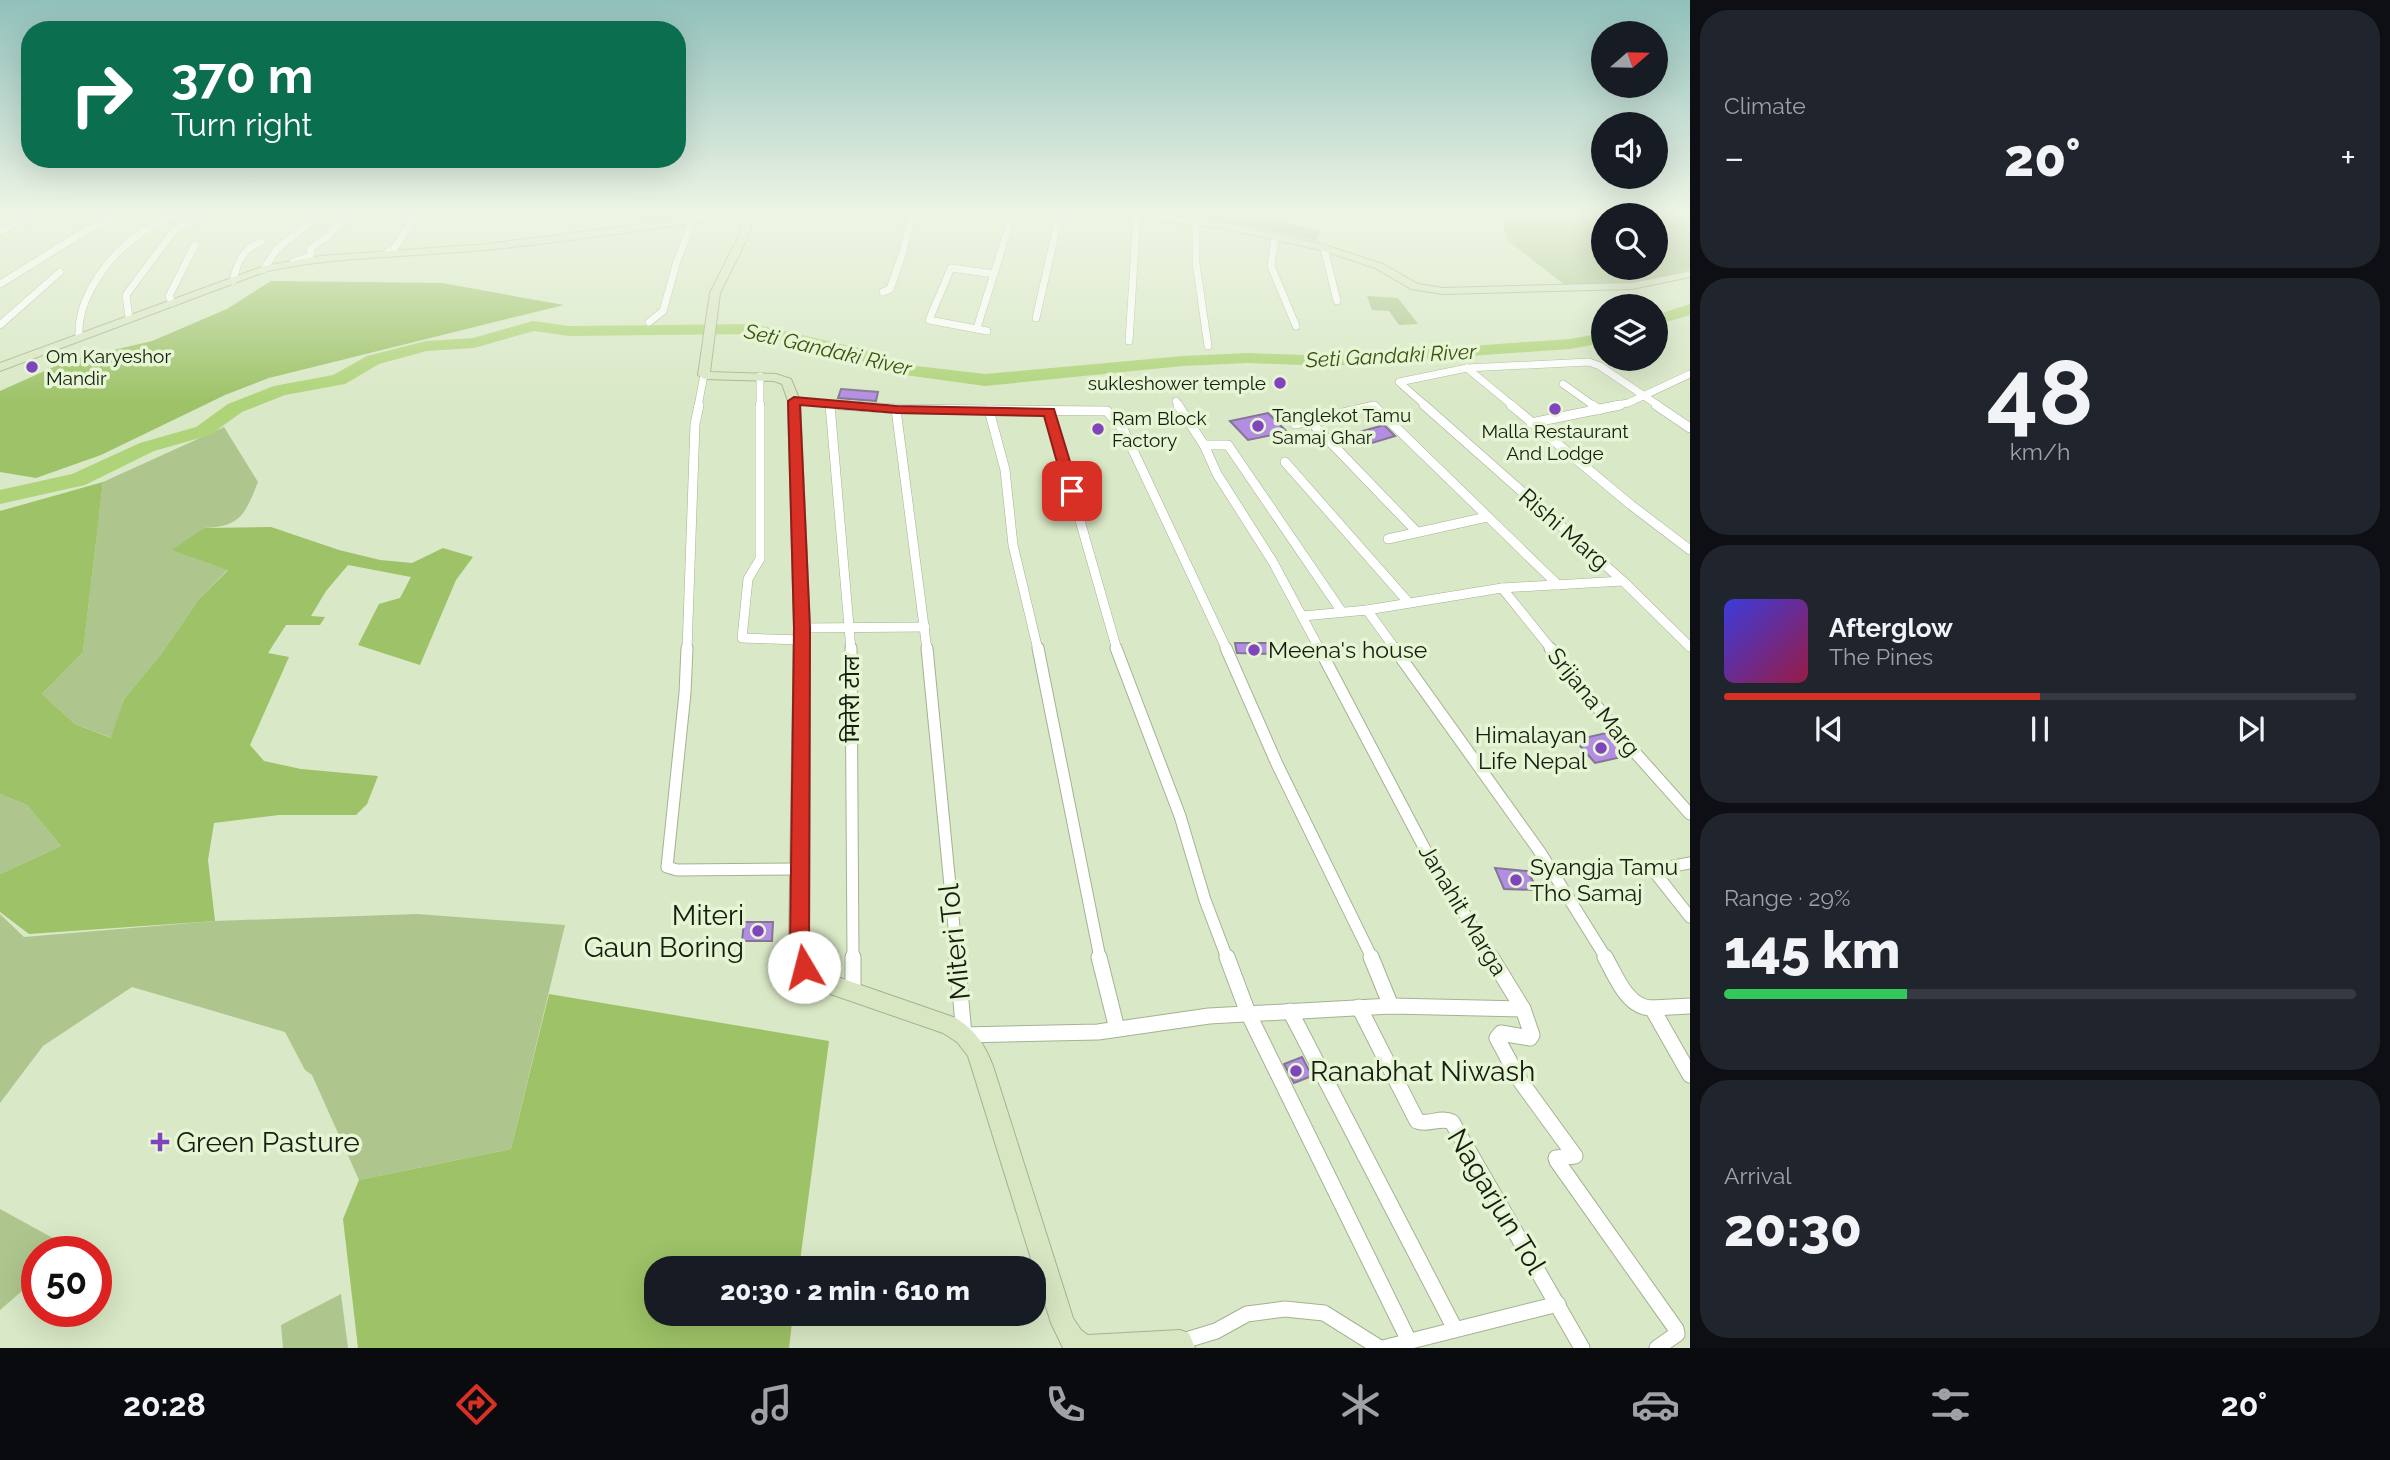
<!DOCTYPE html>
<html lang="en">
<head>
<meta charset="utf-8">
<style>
  :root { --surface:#171b24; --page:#20242c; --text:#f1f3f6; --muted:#9ea1a6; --line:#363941; --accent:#d93025 }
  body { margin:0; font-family:Raleway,"Noto Sans Devanagari",sans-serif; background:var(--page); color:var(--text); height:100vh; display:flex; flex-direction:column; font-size:26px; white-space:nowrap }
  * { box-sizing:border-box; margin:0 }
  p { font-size:23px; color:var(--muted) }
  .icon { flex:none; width:38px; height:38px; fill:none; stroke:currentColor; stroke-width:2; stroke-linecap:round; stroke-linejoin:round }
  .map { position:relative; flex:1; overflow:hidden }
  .panel { display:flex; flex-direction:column; gap:10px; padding:10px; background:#0d0f14; width:700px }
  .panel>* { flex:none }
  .top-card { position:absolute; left:21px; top:21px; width:665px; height:147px; border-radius:28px; box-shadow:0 7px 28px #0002; background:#0b6e4f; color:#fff; overflow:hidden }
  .needle { width:46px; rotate:70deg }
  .controls { position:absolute; left:1591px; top:21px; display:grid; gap:14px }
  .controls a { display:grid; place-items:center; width:77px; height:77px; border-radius:50%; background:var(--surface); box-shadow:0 7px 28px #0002; font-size:35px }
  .speed { position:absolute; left:21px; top:1236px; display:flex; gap:14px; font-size:35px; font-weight:700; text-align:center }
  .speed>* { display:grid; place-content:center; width:91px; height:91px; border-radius:50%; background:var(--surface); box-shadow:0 7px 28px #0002; line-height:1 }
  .speed .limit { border:10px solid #d22; background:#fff; color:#111 }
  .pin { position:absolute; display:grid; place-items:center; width:60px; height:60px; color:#fff; margin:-30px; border-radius:14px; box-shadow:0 4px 10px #0006 }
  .me { position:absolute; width:77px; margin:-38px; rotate:352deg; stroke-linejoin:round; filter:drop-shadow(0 0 5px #0008) }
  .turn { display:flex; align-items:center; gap:24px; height:147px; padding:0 35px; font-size:32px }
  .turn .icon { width:91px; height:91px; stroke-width:2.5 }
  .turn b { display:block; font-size:49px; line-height:60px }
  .big { font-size:52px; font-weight:800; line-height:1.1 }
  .panel .widget { flex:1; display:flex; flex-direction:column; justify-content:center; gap:10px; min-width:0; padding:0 24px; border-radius:28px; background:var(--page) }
  .panel .dial { align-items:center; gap:0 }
  .dial b { font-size:91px; line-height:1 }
  .song { display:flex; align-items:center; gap:21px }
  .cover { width:84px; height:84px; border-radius:10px; background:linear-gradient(135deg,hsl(240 70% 55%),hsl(340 70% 35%)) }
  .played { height:7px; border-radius:4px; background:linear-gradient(90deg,var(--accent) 50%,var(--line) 50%) }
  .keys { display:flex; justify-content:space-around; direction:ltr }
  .heat { display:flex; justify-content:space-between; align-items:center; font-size:38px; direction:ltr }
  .charge { height:10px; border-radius:5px; background:linear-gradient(90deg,#34c759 29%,var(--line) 0) }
  .trip { position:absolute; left:644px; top:1256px; width:402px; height:70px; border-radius:28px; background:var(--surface); box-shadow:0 7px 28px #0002; font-weight:800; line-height:70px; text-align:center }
  .menu { display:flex; height:112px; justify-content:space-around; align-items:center; background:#090b0e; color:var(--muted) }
  .menu .icon { width:49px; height:49px }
  .menu .on { color:var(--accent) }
  .menu b { font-size:32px; color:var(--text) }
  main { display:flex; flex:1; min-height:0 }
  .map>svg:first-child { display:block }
  .green { fill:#aec68e; fill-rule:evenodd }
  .forest { fill:#9dc267 }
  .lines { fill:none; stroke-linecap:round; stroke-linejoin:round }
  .river { fill:#aed378; fill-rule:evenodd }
  .building { fill:#b38de1; stroke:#837694; stroke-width:2 }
  .street-far3-casing { stroke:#a4b292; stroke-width:8 }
  .street-far2-casing { stroke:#a4b292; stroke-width:10 }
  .street-far1-casing { stroke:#a4b292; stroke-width:13 }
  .street-casing { stroke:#a4b292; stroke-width:17 }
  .secondary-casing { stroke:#a4b292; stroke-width:2 }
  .street-far3 { stroke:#fff; stroke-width:7 }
  .street-far2 { stroke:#fff; stroke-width:9 }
  .street-far1 { stroke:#fff; stroke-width:11 }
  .street { stroke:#fff; stroke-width:15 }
  .secondary { fill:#d9e6c2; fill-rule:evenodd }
  .route { fill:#d93025; stroke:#8d1f18; stroke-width:2 }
  .poi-dot { fill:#8145bb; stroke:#e6f5d3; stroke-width:2.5 }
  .labels { text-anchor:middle; stroke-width:7; stroke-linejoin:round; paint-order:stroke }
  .far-poi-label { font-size:19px; fill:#181d11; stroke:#e6f5d3; text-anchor:start }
  .far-water-label { font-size:21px; font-style:italic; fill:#3b5211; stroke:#e6f5d3 }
  .street-label { font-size:23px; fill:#181d11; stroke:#e6f5d3 }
  .poi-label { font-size:23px; fill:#181d11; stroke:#e6f5d3; text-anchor:start }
  .near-poi-label { font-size:28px; fill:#181d11; stroke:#e6f5d3; text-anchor:start }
  .near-street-label { font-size:28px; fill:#181d11; stroke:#e6f5d3 }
</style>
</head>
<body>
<main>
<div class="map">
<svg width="1690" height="1348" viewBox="0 0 1690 1348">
  <rect width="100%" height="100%" fill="#d9e8c6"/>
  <g class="green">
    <polygon points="598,213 721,213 656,221"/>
    <polygon points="1153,213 1265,213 1278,220 1320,231 1317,241 1232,223"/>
    <path d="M1501,213H1662L1690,217V269L1628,285H1565L1507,240ZM1603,215H1656V268H1603Z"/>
    <polygon points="1367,296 1398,298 1418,324 1399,325 1389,311 1372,310"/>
    <path d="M224,427L258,482C245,514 241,527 203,528L228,569L199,599L162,653L124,699L112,738L75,724L42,694L83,652L103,482Z"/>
    <polygon points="0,794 27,805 61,846 0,874"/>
    <polygon points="0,914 24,937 215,921 417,914 565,925 511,1149 359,1180 312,1075 305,1070 285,1032 132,987 43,1046 0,1103"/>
    <polygon points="0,1209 73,1249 70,1251 37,1251 37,1278 0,1310"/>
    <polygon points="341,1294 348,1348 283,1348 281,1325"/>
  </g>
  <g class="forest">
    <polygon points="271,281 442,283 564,305 269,378 225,395 101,455 36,478 0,472 0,391 67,361 152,341 227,309"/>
    <polygon points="103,482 83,652 42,694 75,724 111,738 124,699 162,653 199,599 228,570 172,550 204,528 271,527 339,550 380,560 412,563 443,548 473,557 456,580 420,665 358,645 379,604 400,598 411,577 348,565 326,591 311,616 325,617 320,625 286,625 268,653 289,657 250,745 264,761 301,769 378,776 367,804 356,815 279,815 214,823 208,860 215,921 29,934 0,912 0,874 61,846 27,805 0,794 0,511"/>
    <polygon points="549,994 829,1041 799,1269 656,1269 656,1314 793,1314 789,1348 358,1348 343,1219 359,1180 511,1149"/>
  </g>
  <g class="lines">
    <g class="river">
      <polygon points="1690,304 1690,315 1656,325 1656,315"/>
      <polygon points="533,321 569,326 753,324 858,348 908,365 985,374 1183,356 1248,353 1330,356 1570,339 1603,333 1603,343 1570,349 1330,366 1248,363 1183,366 985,386 905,375 847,356 753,334 569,336 534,331 474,348 427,351 379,364 345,384 285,395 242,412 210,435 154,451 85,485 0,504 0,490 72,474 140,443 196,427 228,404 274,386 333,375 367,356 426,341 473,338"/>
    </g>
  </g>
  <g class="building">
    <polygon points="841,389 878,392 876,401 838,398"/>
    <polygon points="1268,413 1287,432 1248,440 1230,421"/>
    <polygon points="1384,425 1395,436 1372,443 1359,432"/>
    <polygon points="1235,643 1270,643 1275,654 1237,653"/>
    <polygon points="1606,733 1626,756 1595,763 1575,740"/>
    <polygon points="1495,868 1527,871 1538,890 1504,889"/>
    <polygon points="744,922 773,922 772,941 742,941"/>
    <polygon points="1302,1057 1312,1076 1294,1083 1284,1064"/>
  </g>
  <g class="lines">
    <defs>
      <g id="street-far3">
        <polyline points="1199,222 1196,226 1196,263 1208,346"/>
        <polyline points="0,231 41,213"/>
        <polyline points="1275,237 1271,266 1296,326"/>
        <polyline points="1324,248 1337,301"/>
        <polyline points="388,252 394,249 417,213"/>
        <polyline points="293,262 310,256 311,248 328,236 350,213"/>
        <polyline points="264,269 277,249 322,213"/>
        <path d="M233,281C237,263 243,248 261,242"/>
        <polyline points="0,284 90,228 121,213"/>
        <polyline points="883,292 890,289 903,252 912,213"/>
        <polyline points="172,303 169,296 195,245"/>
        <polyline points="129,318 126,295 175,229 209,213"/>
        <polyline points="1036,318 1060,213"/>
        <polyline points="649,322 663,311 677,261 693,220"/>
        <polyline points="0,325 60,272"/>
        <polyline points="977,328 1013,213"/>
        <polyline points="987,331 929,320 951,268 994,274"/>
        <path d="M79,336C77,297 110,254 141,233C153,225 167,220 180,213"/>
        <polyline points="1129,341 1137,215"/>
        <polyline points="1467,368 1513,406"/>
        <polyline points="760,376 760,406"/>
        <polyline points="1563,384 1594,406"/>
        <polyline points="794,401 862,406"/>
        <polyline points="1176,401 1179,406"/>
        <polyline points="698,406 704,375"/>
        <polyline points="1426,406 1399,382 1467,368 1589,362 1600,366 1659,406"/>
        <polyline points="1612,406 1628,403 1690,374"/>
      </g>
      <g id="street-far2">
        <polyline points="760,405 760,559 748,579 742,638 801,640"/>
        <polyline points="830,405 851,650"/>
        <polyline points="840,405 896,409 1107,411 1124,431 1227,650"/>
        <polyline points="1178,405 1204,445 1217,474 1273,562 1320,650"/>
        <polyline points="1424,405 1623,581 1690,647"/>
        <polyline points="1511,405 1631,505 1690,550"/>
        <polyline points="1592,405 1599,410"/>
        <polyline points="1656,405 1690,428"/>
        <polyline points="896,409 927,650"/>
        <polyline points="989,410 1005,470 1013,545 1038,650"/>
        <polyline points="1049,412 1117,650"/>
        <polyline points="1309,420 1417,532"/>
        <polyline points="1531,423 1620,405"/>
        <polyline points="1295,424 1374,406 1558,585"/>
        <polyline points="1204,445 1228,445 1342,612"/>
        <polyline points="1285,462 1409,603"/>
        <polyline points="1388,539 1487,517"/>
        <polyline points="1502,588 1552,650"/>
        <polyline points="1367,610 1396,650"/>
        <polyline points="1303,616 1367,610 1502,588 1623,581"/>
        <polyline points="802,628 925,627"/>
        <polyline points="687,650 695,424 699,405"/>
      </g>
      <g id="street-far1">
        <polyline points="687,648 685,693 667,867 677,870 800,869"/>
        <polyline points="851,648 853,958"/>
        <polyline points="927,648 957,958"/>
        <polyline points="1038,648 1100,958"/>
        <polyline points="1116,648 1180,816 1205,900 1227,958"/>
        <polyline points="1226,648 1277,764 1372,958"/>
        <polyline points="1319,648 1428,855 1492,958"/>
        <polyline points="1394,648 1540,852 1606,958"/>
        <polyline points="1550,648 1623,739 1690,814"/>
        <polyline points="1690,863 1653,870 1690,917"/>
      </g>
      <g id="street">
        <polyline points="853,957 853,993"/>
        <polyline points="957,957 964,1035 1098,1032 1209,1016 1391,1006 1523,1009"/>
        <polyline points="1099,957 1117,1029"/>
        <polyline points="1227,957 1248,1013 1409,1341"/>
        <polyline points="1371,957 1391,1006"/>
        <polyline points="1491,957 1523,1009 1532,1035 1530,1038 1501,1033 1497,1038 1519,1079 1575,1156 1556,1158 1557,1161 1676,1329 1677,1334 1657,1348"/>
        <path d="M1605,957C1616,976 1627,1008 1652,1008L1690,1075"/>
        <path d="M1359,1007L1417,1121C1429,1126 1440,1116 1452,1122L1582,1348"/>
        <polyline points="1652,1008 1690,1006"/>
        <polyline points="1290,1011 1455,1329"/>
        <polyline points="1180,1342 1216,1331 1247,1314 1285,1309 1324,1313 1380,1348"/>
        <polyline points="1383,1348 1558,1304"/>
      </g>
      <g id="secondary">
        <path d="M579,213H600L643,221L644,224L724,213H753L749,235L720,293L710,372L776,374L791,379L800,401L810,628L809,948L812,961L826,973L956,1018C976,1031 985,1045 993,1066L1073,1318L1081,1330L1088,1335L1180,1330L1189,1333L1195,1348H1063L1051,1323L968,1056L957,1042L943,1033L813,988C799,975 794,967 789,948L794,628L788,401L782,384L774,381L704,379L698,375L710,293L739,235L743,216C656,228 570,242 484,250C411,257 339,256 267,271L0,371V363L264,266L320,256L487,244L636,225Z"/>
        <polygon points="1115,213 1144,213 1220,222 1324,245 1383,264 1418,284 1443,288 1632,283 1690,271 1690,277 1632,289 1443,294 1411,289 1375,268 1321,250 1220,228 1120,216"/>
      </g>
    </defs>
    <use href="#street-far3" class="street-far3-casing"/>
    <use href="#street-far2" class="street-far2-casing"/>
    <use href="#street-far1" class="street-far1-casing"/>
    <use href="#street" class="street-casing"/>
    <use href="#secondary" class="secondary-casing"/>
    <use href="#street-far3" class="street-far3"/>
    <use href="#street-far2" class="street-far2"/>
    <use href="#street-far1" class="street-far1"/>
    <use href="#street" class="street"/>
    <use href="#secondary" class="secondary"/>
  </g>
  <linearGradient id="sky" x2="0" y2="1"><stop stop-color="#91c0bb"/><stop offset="0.53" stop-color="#eef5e5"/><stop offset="1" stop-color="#eef5e5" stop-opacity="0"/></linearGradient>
  <rect width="1690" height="402" fill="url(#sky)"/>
  <polygon class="route" points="794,397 897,406 1054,409 1079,491 1072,496 1065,491 1044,416 897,413 800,405 810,628 809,948 814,967 811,974 804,977 797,974 790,948 794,628 788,401"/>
  <g class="poi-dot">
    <circle cx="32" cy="367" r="7"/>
    <circle cx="1280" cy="383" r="7"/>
    <circle cx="1555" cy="409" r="7"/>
    <circle cx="1258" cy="426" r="7"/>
    <circle cx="1098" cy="429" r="7"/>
    <circle cx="1254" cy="650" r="7"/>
    <circle cx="1601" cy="748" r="7"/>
    <circle cx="1516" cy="880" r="7"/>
    <circle cx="758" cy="931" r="7"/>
    <circle cx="1296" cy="1071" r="7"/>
    <path d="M156.5 1131.5h7v7h7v7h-7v7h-7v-7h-7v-7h7z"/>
  </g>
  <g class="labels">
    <g class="far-poi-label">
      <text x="46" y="363">Om Karyeshor<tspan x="46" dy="22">Mandir</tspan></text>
      <text x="1266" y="390" text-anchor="end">sukleshower temple</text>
      <text x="1272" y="422">Tanglekot Tamu<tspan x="1272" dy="22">Samaj Ghar</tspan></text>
      <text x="1112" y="425">Ram Block<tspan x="1112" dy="22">Factory</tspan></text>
      <text x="1555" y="438" text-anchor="middle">Malla Restaurant<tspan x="1555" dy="22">And Lodge</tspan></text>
    </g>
    <g class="far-water-label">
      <text transform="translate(828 350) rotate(13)" y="7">Seti Gandaki River</text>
      <text transform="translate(1391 356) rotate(-3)" y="7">Seti Gandaki River</text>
    </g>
    <g class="street-label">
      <text transform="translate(1564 529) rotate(41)" y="8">Rishi Marg</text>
      <text transform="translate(851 699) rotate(-90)" y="8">मितेरी टोल</text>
      <text transform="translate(1594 702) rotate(51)" y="8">Srijana Marg</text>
      <text transform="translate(1463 910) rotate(59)" y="8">Janahit Marga</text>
    </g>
    <g class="poi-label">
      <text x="1268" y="658">Meena's house</text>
      <text x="1587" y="743" text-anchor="end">Himalayan<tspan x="1587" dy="26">Life Nepal</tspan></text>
      <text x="1530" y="875">Syangja Tamu<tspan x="1530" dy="26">Tho Samaj</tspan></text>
    </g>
    <g class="near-poi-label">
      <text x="744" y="925" text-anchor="end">Miteri<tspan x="744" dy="32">Gaun Boring</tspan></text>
      <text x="1310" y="1081">Ranabhat Niwash</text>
      <text x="176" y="1152">Green Pasture</text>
    </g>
    <g class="near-street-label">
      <text transform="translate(954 942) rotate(-96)" y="10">Miteri Tol</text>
      <text transform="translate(1497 1201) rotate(59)" y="10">Nagarjun Tol</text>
    </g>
  </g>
</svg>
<div class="controls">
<a><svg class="needle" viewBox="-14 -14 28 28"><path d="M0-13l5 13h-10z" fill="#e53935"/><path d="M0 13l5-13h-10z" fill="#9ea1a6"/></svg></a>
<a><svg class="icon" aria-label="sound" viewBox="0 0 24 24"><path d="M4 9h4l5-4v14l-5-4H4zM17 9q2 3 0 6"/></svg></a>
<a><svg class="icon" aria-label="search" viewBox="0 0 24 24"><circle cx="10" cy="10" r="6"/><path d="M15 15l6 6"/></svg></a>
<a><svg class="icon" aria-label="layers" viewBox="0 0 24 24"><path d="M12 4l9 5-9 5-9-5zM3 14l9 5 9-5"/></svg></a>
</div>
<div class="speed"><div class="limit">50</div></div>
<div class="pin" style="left:1072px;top:491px;background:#d93025"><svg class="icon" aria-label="arrive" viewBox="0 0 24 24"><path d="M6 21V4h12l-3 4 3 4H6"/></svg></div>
<svg class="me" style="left:804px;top:967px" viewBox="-20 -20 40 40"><circle r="19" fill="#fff"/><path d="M0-13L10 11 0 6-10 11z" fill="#d93025"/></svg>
<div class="trip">20:30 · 2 min · 610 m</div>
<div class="top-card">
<div class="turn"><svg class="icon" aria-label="right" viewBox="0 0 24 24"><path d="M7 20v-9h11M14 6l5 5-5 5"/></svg><div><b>370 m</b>Turn right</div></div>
</div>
</div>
<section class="panel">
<div class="widget"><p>Climate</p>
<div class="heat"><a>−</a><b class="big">20°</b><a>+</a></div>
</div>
<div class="widget dial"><b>48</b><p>km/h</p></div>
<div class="widget">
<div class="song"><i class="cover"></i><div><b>Afterglow</b><p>The Pines</p></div></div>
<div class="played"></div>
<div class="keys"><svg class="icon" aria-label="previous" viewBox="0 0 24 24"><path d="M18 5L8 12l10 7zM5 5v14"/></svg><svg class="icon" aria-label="pause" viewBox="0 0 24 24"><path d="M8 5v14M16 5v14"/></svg><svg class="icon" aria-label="next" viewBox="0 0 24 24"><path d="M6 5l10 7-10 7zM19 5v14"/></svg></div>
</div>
<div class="widget"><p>Range · 29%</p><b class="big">145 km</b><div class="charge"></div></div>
<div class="widget"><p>Arrival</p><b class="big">20:30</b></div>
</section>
</main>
<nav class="menu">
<b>20:28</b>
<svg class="icon on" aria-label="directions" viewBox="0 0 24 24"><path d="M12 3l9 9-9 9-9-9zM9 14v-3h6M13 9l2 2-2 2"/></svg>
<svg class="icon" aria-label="music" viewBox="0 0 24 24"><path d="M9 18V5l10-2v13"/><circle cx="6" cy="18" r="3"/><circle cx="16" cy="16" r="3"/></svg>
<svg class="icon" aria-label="phone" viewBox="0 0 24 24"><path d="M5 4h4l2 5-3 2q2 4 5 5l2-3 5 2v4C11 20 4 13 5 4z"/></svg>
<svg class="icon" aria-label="climate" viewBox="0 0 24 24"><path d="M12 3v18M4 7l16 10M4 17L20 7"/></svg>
<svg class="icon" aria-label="car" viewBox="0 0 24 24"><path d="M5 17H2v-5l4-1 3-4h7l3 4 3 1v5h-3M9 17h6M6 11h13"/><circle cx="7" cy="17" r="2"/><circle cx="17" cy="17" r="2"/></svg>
<svg class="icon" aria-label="filters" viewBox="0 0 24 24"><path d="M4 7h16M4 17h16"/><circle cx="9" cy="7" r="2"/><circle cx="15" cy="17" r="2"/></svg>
<b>20°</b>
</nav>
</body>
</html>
